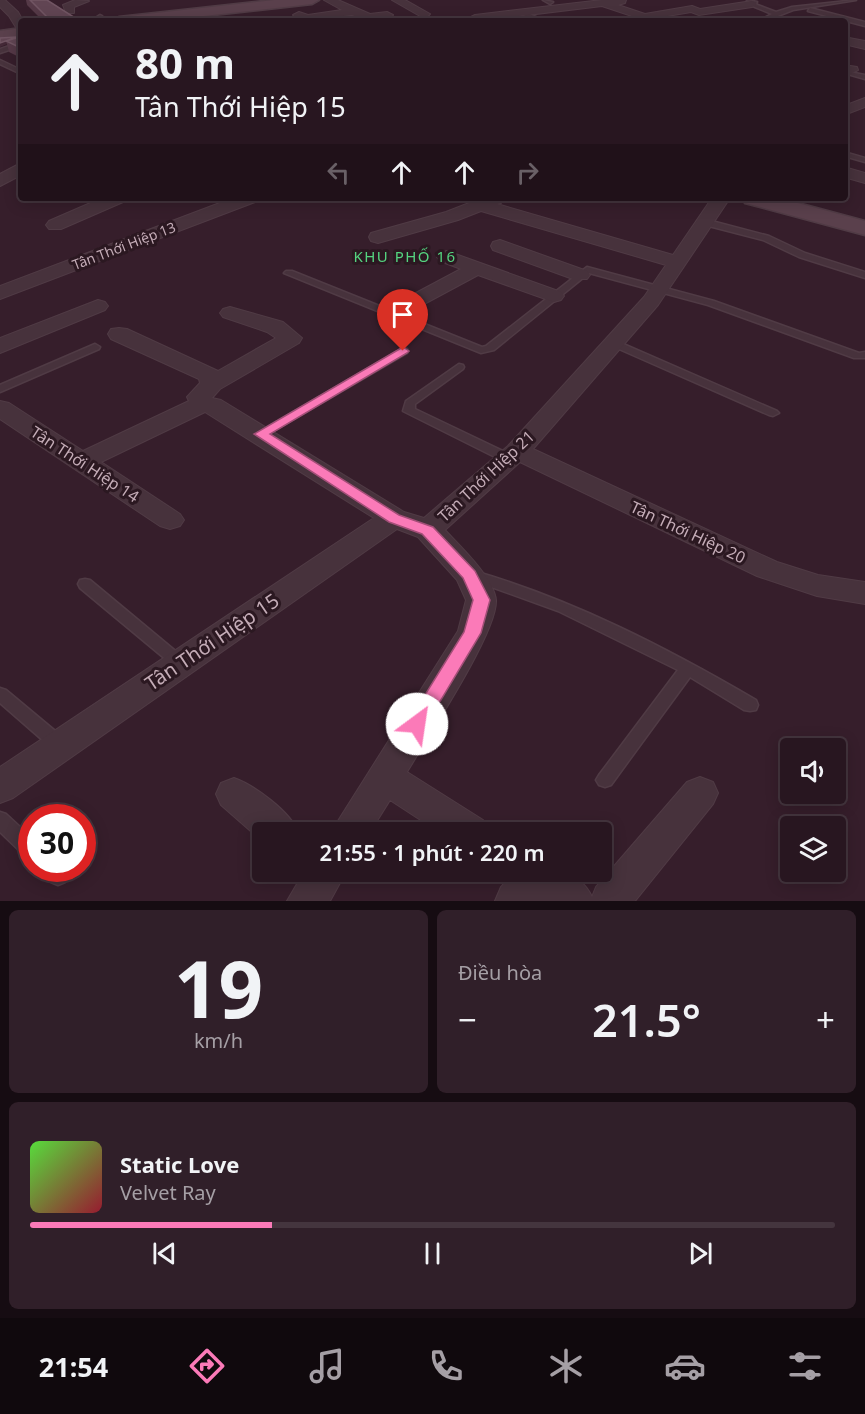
<!DOCTYPE html>
<html lang="vi">
<head>
<meta charset="utf-8">
<style>
  :root { --surface:#281620; --page:#301f29; --text:#f1f3f6; --muted:#a59fa5; --line:#44353e; --accent:#fb7ab8 }
  body { margin:0; font-family:"Noto Sans",sans-serif; background:var(--page); color:var(--text); height:100vh; display:flex; flex-direction:column; font-size:22px; white-space:nowrap }
  * { box-sizing:border-box; margin:0 }
  p { font-size:20px; color:var(--muted) }
  .icon { flex:none; width:33px; height:33px; fill:none; stroke:currentColor; stroke-width:2; stroke-linecap:round; stroke-linejoin:round }
  .map { position:relative; height:901px; overflow:hidden }
  .details { display:flex; flex-direction:column; gap:9px; padding:9px; background:#160c12; flex:1 }
  .details>* { flex:none }
  .guide { position:absolute; left:18px; top:18px; width:830px; height:183px; border-radius:6px; box-shadow:0 3px 15px #0003,0 0 0 2px var(--line); background:#281620; color:var(--text); overflow:hidden }
  .fabs { position:absolute; left:780px; top:738px; display:grid; gap:12px }
  .fabs a { display:grid; place-items:center; width:66px; height:66px; border-radius:6px; background:var(--surface); box-shadow:0 3px 15px #0003,0 0 0 2px var(--line); font-size:30px }
  .speed { position:absolute; left:18px; top:804px; display:flex; gap:12px; font-size:30px; font-weight:700; text-align:center }
  .speed>* { display:grid; place-content:center; width:78px; height:78px; border-radius:50%; background:var(--surface); box-shadow:0 3px 15px #0003,0 0 0 2px var(--line); line-height:1 }
  .speed .limit { border:9px solid #d22; background:#fff; color:#111 }
  .pin { position:absolute; display:grid; place-items:center; width:51px; height:51px; color:#fff; margin:-62px -26px; border-radius:50% 50% 50% 0; rotate:-45deg; box-shadow:0 0 6px #0007 }
  .pin .icon { rotate:45deg }
  .me { position:absolute; width:66px; margin:-33px; rotate:31deg; stroke-linejoin:round; filter:drop-shadow(0 0 4px #0008) }
  .turn { display:flex; align-items:center; gap:21px; height:126px; padding:0 18px; font-size:27px }
  .turn .icon { width:78px; height:78px; stroke-width:2.5 }
  .turn b { display:block; font-size:42px; line-height:51px }
  .lanes { display:flex; align-items:center; height:57px; padding:0 18px; background:#0003; justify-content:center; gap:30px; direction:ltr }
  .lanes .off { opacity:.35 }
  .big { font-size:45px; font-weight:600; line-height:1.1 }
  .details .card { flex:1; display:flex; flex-direction:column; justify-content:center; gap:9px; min-width:0; padding:0 21px; border-radius:9px; background:var(--page) }
  .details .dial { align-items:center; gap:0 }
  .dial b { font-size:78px; line-height:1 }
  .song { display:flex; align-items:center; gap:18px }
  .cover { width:72px; height:72px; border-radius:9px; background:linear-gradient(135deg,hsl(110 70% 55%),hsl(350 70% 35%)) }
  .played { height:6px; border-radius:3px; background:linear-gradient(90deg,var(--accent) 30%,var(--line) 30%) }
  .keys { display:flex; justify-content:space-around; direction:ltr }
  .heat { display:flex; justify-content:space-between; align-items:center; font-size:33px; direction:ltr }
  .details .tiles { flex:1; display:grid; gap:9px; grid-template-columns:1fr 1fr }
  .card:last-child { grid-column:span 2 }
  .trip { position:absolute; left:252px; top:822px; width:360px; height:60px; border-radius:6px; background:var(--surface); box-shadow:0 3px 15px #0003,0 0 0 2px var(--line); font-weight:600; line-height:60px; text-align:center }
  .tabs { display:flex; height:96px; justify-content:space-around; align-items:center; background:#10090d; color:var(--muted) }
  .tabs .icon { width:42px; height:42px }
  .tabs .on { color:var(--accent) }
  .tabs b { font-size:27px; color:var(--text) }
  .map>svg:first-child { display:block }
  .lines { fill:none; stroke-linecap:round; stroke-linejoin:round }
  .lane-casing { stroke:#503b45; stroke-width:3 }
  .street-casing { stroke:#503b45; stroke-width:2 }
  .secondary-casing { stroke:#503b45; stroke-width:3 }
  .lane { fill:#47323c; fill-rule:evenodd }
  .street { fill:#47323c; fill-rule:evenodd }
  .secondary { fill:#5a404c; fill-rule:evenodd }
  .wall { fill:#553947 }
  .shaded-wall { fill:#442937 }
  .building { fill:#614553; stroke:#715563; stroke-width:1.5 }
  .route { fill:#fb7ab8; stroke:#a34f78; stroke-width:1.5 }
  .labels { text-anchor:middle; stroke-width:6; stroke-linejoin:round; paint-order:stroke }
  .far-street-label { font-size:14px; fill:#c4acb7; stroke:#2b1821 }
  .far-neighbourhood-label { font-size:15px; letter-spacing:1.5px; fill:#55d580; stroke:#2b1821 }
  .street-label { font-size:16px; fill:#c4acb7; stroke:#2b1821 }
  .near-street-label { font-size:20px; fill:#c4acb7; stroke:#2b1821 }
</style>
</head>
<body>
<div class="map">
<svg width="865" height="901" viewBox="0 0 865 901">
  <rect width="100%" height="100%" fill="#361e2b"/>
  <g class="lines">
    <defs>
      <g id="lane">
        <polygon points="543,0 553,2 550,4"/>
        <polygon points="747,0 757,2 755,4 776,12 792,7 856,0 793,10 770,19 773,21 764,20 764,18 772,14 750,5 751,2"/>
        <polygon points="810,8 865,22 865,26 808,11"/>
        <polygon points="519,11 523,11 545,21 537,21 519,13"/>
        <polygon points="100,15 102,16 105,21 99,21 97,17"/>
        <polygon points="200,16 212,21 166,21 169,19"/>
        <polygon points="21,42 21,46 0,53 0,49"/>
        <polygon points="0,60 21,70 21,74 0,64"/>
        <polygon points="844,71 865,75 865,79 844,73"/>
        <polygon points="844,152 865,158 865,162 844,156"/>
        <polygon points="704,219 769,236 805,253 865,272 865,278 799,257 763,240 701,224 700,222"/>
        <polygon points="587,267 714,301 859,353 865,352 865,358 854,358 708,305 589,273 494,350 481,353 284,273 286,271 292,271 482,347 486,346"/>
        <polygon points="614,340 777,411 779,413 773,416 769,415 610,345 609,343 610,341"/>
        <polygon points="95,344 100,347 99,349 0,392 0,385"/>
        <polygon points="403,348 407,349 408,351 407,353 265,436 261,438 255,434"/>
        <polygon points="459,364 463,365 464,367 463,369 415,404 415,409 511,455 513,458 511,461 503,461 403,411 406,401"/>
        <path d="M474,571C574,600 667,648 756,700L758,705L756,710L750,711L744,710L690,677L611,785L605,787L599,785L596,780L599,775L678,670L558,611L469,579L467,576L469,573Z"/>
        <polygon points="85,579 90,580 185,659 188,663 185,667 180,669 175,667 80,588 78,584 80,580"/>
        <polygon points="0,688 6,690 66,740 68,745 66,750 60,752 54,750 0,703"/>
        <polygon points="0,812 6,814 32,838 32,859 26,857 0,832"/>
        <polygon points="41,868 63,868 67,876 65,882 58,885 51,882"/>
      </g>
      <g id="street">
        <polygon points="0,0 5,0 18,12 23,21 21,21 21,30 17,29 9,16 0,7"/>
        <polygon points="75,0 89,1 74,7 74,13 66,13 63,5"/>
        <polygon points="324,0 338,0 370,14 387,12 393,15 391,17 368,21 352,15 302,21 293,15 299,12 308,15 342,10"/>
        <polygon points="392,0 405,0 430,14 428,16 420,16"/>
        <polygon points="602,0 626,0 625,3 618,5 645,14 692,6 700,9 752,1 757,4 752,7 699,15 691,12 644,20 602,6 478,21 469,18 475,15"/>
        <polygon points="824,18 829,19 831,21 818,21"/>
        <polygon points="844,37 865,41 865,49 844,44"/>
        <polygon points="844,65 857,67 858,70 844,77"/>
        <polygon points="865,98 865,107 844,115 844,106"/>
        <polygon points="21,163 21,175 0,186 0,174"/>
        <polygon points="844,167 865,173 865,183 844,177"/>
        <polygon points="102,198 126,198 123,202 61,229 49,229 46,225 49,221"/>
        <polygon points="233,198 258,198 255,202 0,299 0,286"/>
        <path d="M482,198H503L501,203L497,204L673,255L712,198H730L658,305L533,449L777,562L818,575L865,582V604L817,596L757,576L520,462L445,530C460,546 494,578 496,600C498,632 426,740 407,772L483,820L489,832H439L390,800L370,832H331L458,631L466,600L457,580L418,537L397,529L13,798L0,803V767L374,518L205,412L101,462L180,514L184,520L180,526L170,529L160,526L0,419V401L9,403L83,451L189,401L187,397L200,383L199,379L111,339L108,334L111,329L119,328L127,329L218,371L276,338L267,332L223,317L220,313L223,309L230,307L237,309L283,322L302,338L299,343L220,389L212,398L221,400L404,512L424,518L508,446L644,297L666,265L481,211L458,220L378,243L371,241L369,237L371,233L446,212Z"/>
        <polygon points="500,240 587,271 590,275 587,279 573,279 493,250 491,246 493,242"/>
        <polygon points="447,251 561,292 564,296 561,300 554,302 478,275 398,318 391,320 384,318 381,314 384,310 461,269 440,261 437,257 440,253"/>
        <polygon points="98,300 105,302 108,306 105,310 0,353 0,338"/>
        <path d="M700,777L713,782L718,793L713,804L635,901H495L501,887L511,876L510,872C539,872 578,865 592,897L596,887L687,782Z"/>
        <path d="M234,778C254,785 291,812 298,832H262V841L221,805L216,794L221,783Z"/>
        <polygon points="304,872 346,872 330,901 287,901"/>
      </g>
      <g id="secondary">
        <polygon points="274,0 319,0 312,4 159,21 112,21 119,17"/>
        <polygon points="21,28 21,38 0,41 0,31"/>
        <polygon points="742,198 779,198 865,221 865,235 745,203"/>
      </g>
    </defs>
    <use href="#lane" class="lane-casing"/>
    <use href="#street" class="street-casing"/>
    <use href="#secondary" class="secondary-casing"/>
    <use href="#lane" class="lane"/>
    <use href="#street" class="street"/>
    <use href="#secondary" class="secondary"/>
  </g>
  <g class="wall">
    <polygon points="26,0 47,0 80,21 43,21 27,5"/>
    <polygon points="21,27 21,58 9,52 7,44 0,38 17,38 20,37"/>
    <polygon points="21,116 21,128 19,127 16,118"/>
  </g>
  <polygon class="shaded-wall" points="17,37 18,41 6,41 7,44 0,47 0,43"/>
  <g class="building">
    <polygon points="30,0 47,0 80,21 51,21"/>
    <polygon points="21,27 21,48 6,41 20,37"/>
    <polygon points="17,37 0,43 0,38"/>
  </g>
  <polygon class="route" points="403,347 409,351 407,353 270,434 399,515 433,527 475,571 490,600 481,633 423,730 417,732 410,730 407,724 464,632 473,600 463,578 422,534 389,522 254,434"/>
  <g class="labels">
    <g class="far-street-label">
      <text transform="translate(124 246) rotate(-21)" y="5">Tân Thới Hiệp 13</text>
    </g>
    <g class="far-neighbourhood-label">
      <text x="405" y="262">KHU PHỐ 16</text>
    </g>
    <g class="street-label">
      <text transform="translate(85 464) rotate(33)" y="6">Tân Thới Hiệp 14</text>
      <text transform="translate(486 476) rotate(-43)" y="6">Tân Thới Hiệp 21</text>
      <text transform="translate(688 532) rotate(25)" y="6">Tân Thới Hiệp 20</text>
    </g>
    <g class="near-street-label">
      <text transform="translate(212 642) rotate(-34)" y="7">Tân Thới Hiệp 15</text>
    </g>
  </g>
</svg>
<div class="fabs">
<a><svg class="icon" aria-label="sound" viewBox="0 0 24 24"><path d="M4 9h4l5-4v14l-5-4H4zM17 9q2 3 0 6"/></svg></a>
<a><svg class="icon" aria-label="layers" viewBox="0 0 24 24"><path d="M12 4l9 5-9 5-9-5zM3 14l9 5 9-5"/></svg></a>
</div>
<div class="speed"><div class="limit">30</div></div>
<div class="pin" style="left:403px;top:351px;background:#d93025"><svg class="icon" aria-label="arrive" viewBox="0 0 24 24"><path d="M6 21V4h12l-3 4 3 4H6"/></svg></div>
<svg class="me" style="left:417px;top:724px" viewBox="-20 -20 40 40"><circle r="19" fill="#fff"/><path d="M0-13L10 11 0 6-10 11z" fill="#fb7ab8"/></svg>
<div class="trip">21:55 · 1 phút · 220 m</div>
<div class="guide">
<div class="turn"><svg class="icon" aria-label="ahead" viewBox="0 0 24 24"><path d="M12 20V5M6 11l6-6 6 6"/></svg><div><b>80 m</b>Tân Thới Hiệp 15</div></div>
<div class="lanes"><svg class="icon off" aria-label="left" viewBox="0 0 24 24"><path d="M17 20v-9H6M10 6l-5 5 5 5"/></svg><svg class="icon" aria-label="ahead" viewBox="0 0 24 24"><path d="M12 20V5M6 11l6-6 6 6"/></svg><svg class="icon" aria-label="ahead" viewBox="0 0 24 24"><path d="M12 20V5M6 11l6-6 6 6"/></svg><svg class="icon off" aria-label="right" viewBox="0 0 24 24"><path d="M7 20v-9h11M14 6l5 5-5 5"/></svg></div>
</div>
</div>
<section class="details">
<div class="tiles">
<div class="card dial"><b>19</b><p>km/h</p></div>
<div class="card"><p>Điều hòa</p>
<div class="heat"><a>−</a><b class="big">21.5°</b><a>+</a></div>
</div>
<div class="card">
<div class="song"><i class="cover"></i><div><b>Static Love</b><p>Velvet Ray</p></div></div>
<div class="played"></div>
<div class="keys"><svg class="icon" aria-label="previous" viewBox="0 0 24 24"><path d="M18 5L8 12l10 7zM5 5v14"/></svg><svg class="icon" aria-label="pause" viewBox="0 0 24 24"><path d="M8 5v14M16 5v14"/></svg><svg class="icon" aria-label="next" viewBox="0 0 24 24"><path d="M6 5l10 7-10 7zM19 5v14"/></svg></div>
</div>
</div>
</section>
<nav class="tabs">
<b>21:54</b>
<svg class="icon on" aria-label="directions" viewBox="0 0 24 24"><path d="M12 3l9 9-9 9-9-9zM9 14v-3h6M13 9l2 2-2 2"/></svg>
<svg class="icon" aria-label="music" viewBox="0 0 24 24"><path d="M9 18V5l10-2v13"/><circle cx="6" cy="18" r="3"/><circle cx="16" cy="16" r="3"/></svg>
<svg class="icon" aria-label="phone" viewBox="0 0 24 24"><path d="M5 4h4l2 5-3 2q2 4 5 5l2-3 5 2v4C11 20 4 13 5 4z"/></svg>
<svg class="icon" aria-label="climate" viewBox="0 0 24 24"><path d="M12 3v18M4 7l16 10M4 17L20 7"/></svg>
<svg class="icon" aria-label="car" viewBox="0 0 24 24"><path d="M5 17H2v-5l4-1 3-4h7l3 4 3 1v5h-3M9 17h6M6 11h13"/><circle cx="7" cy="17" r="2"/><circle cx="17" cy="17" r="2"/></svg>
<svg class="icon" aria-label="filters" viewBox="0 0 24 24"><path d="M4 7h16M4 17h16"/><circle cx="9" cy="7" r="2"/><circle cx="15" cy="17" r="2"/></svg>
</nav>
</body>
</html>
